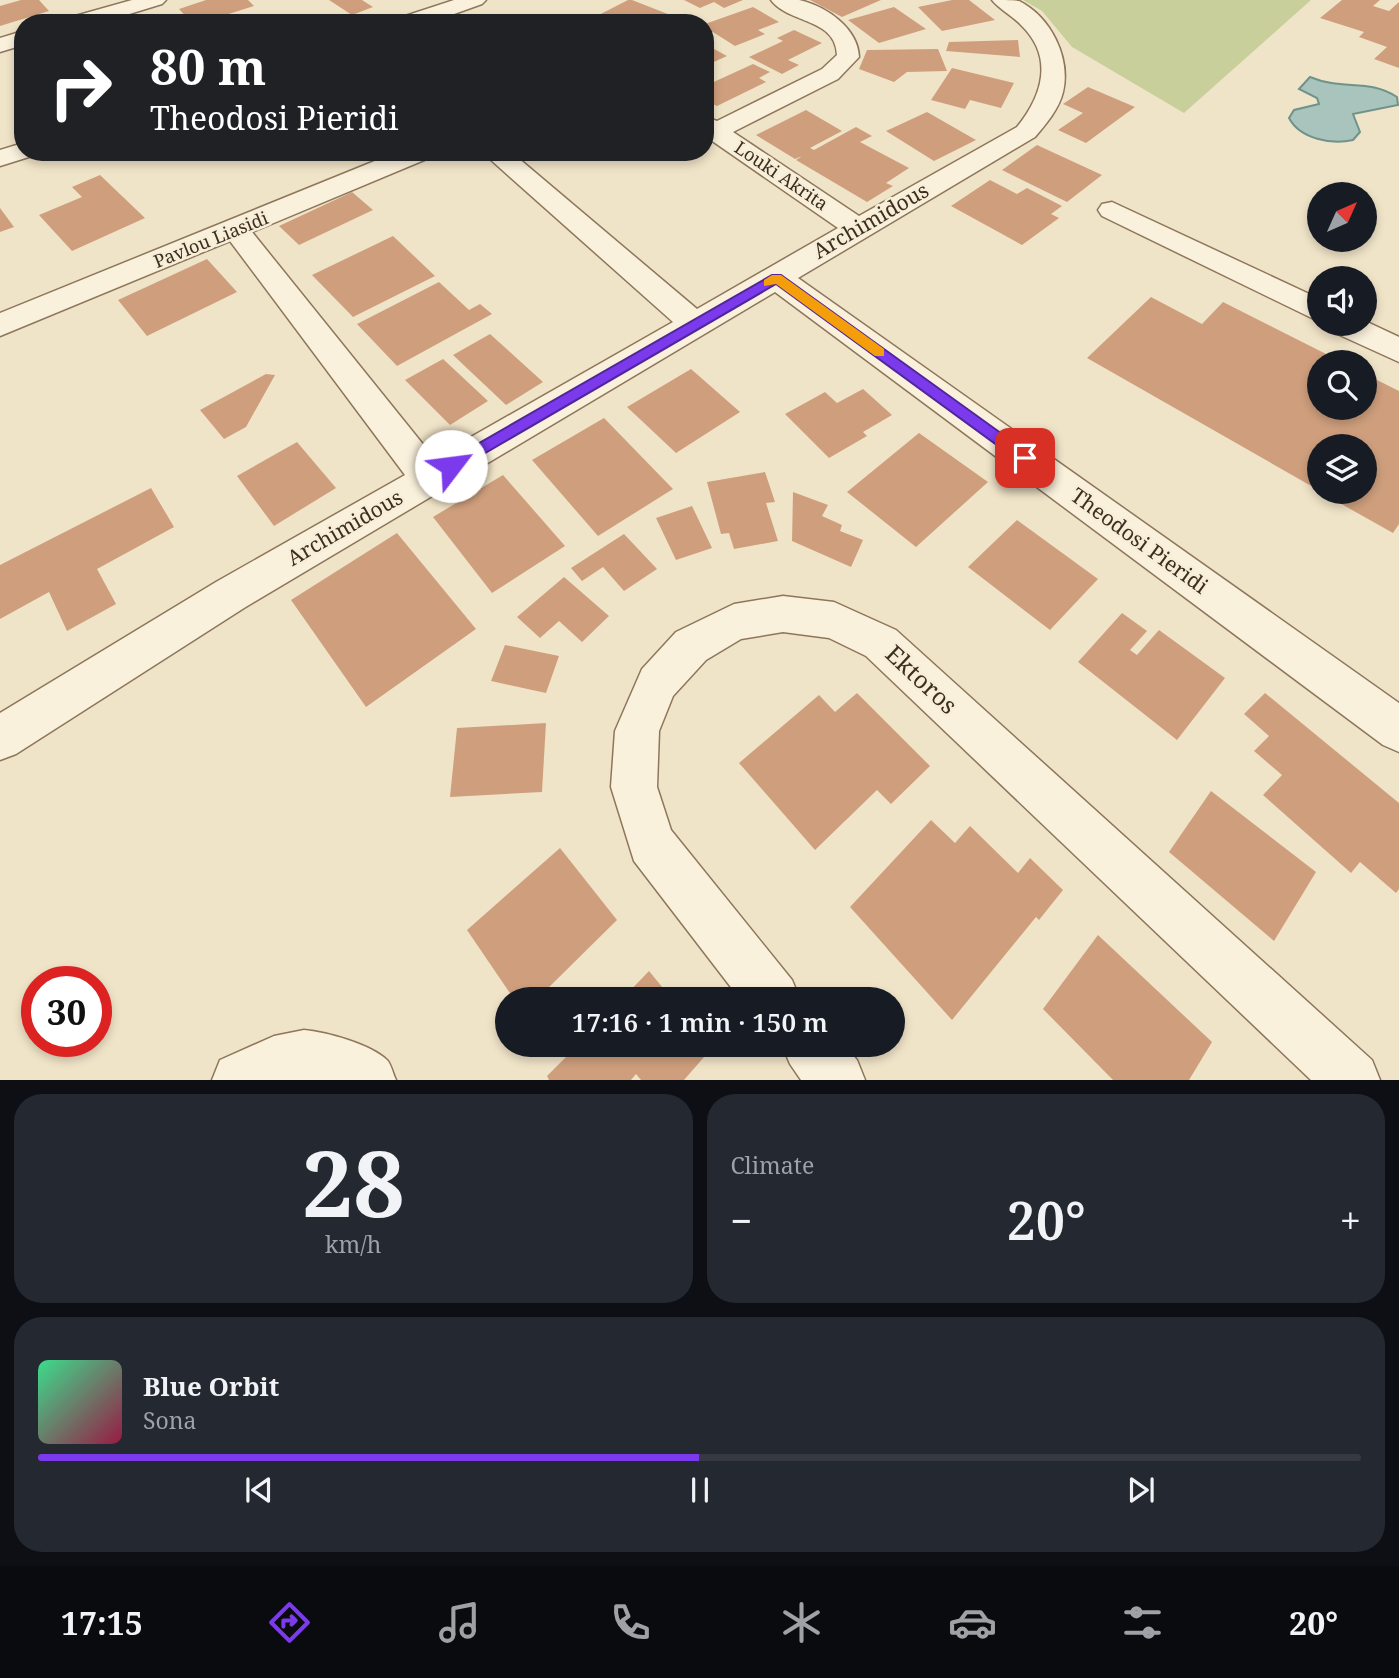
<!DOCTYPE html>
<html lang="en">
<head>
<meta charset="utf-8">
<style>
  :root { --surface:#171b24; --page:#242831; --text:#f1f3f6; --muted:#9ea1a6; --line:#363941; --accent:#7c3aed }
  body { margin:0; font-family:"Noto Serif",serif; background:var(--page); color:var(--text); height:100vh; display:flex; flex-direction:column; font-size:26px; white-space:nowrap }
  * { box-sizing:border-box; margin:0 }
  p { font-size:23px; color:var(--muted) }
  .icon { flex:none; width:38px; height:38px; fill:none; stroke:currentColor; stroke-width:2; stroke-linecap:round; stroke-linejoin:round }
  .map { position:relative; height:1080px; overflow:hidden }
  .details { display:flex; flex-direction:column; gap:14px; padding:14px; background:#0d0f14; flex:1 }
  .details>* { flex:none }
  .banner { position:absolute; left:14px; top:14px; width:700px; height:147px; border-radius:28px; box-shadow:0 4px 10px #0003; background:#202124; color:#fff; overflow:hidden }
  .needle { width:46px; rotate:45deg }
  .fabs { position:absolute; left:1307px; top:182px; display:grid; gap:14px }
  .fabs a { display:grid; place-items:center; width:70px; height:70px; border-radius:50%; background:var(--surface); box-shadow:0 4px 10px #0003; font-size:35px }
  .speed { position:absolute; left:21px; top:966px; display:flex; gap:14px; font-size:35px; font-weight:700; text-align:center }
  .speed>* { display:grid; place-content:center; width:91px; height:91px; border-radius:50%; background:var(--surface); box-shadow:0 4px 10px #0003; line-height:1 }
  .speed .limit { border:10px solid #d22; background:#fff; color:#111 }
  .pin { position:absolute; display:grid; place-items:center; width:60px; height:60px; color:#fff; margin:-30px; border-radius:14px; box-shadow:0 4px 10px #0006 }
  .me { position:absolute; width:77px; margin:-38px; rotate:60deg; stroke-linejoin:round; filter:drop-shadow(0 0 5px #0008) }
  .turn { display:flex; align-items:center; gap:24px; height:147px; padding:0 21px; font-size:32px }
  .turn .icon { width:91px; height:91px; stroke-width:2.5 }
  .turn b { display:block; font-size:49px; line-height:60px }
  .big { font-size:52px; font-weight:600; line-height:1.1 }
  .details .card { flex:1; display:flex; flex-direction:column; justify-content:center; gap:10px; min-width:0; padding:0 24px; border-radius:28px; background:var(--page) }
  .details .dial { align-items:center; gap:0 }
  .dial b { font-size:91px; line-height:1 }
  .song { display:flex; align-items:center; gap:21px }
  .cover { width:84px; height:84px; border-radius:10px; background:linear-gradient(135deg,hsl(150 70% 55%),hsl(340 70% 35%)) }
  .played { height:7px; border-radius:4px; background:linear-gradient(90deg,var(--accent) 50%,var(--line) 50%) }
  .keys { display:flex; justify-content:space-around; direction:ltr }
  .heat { display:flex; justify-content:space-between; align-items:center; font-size:38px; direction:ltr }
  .details .tiles { flex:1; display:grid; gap:14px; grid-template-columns:1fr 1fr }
  .card:last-child { grid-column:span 2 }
  .trip { position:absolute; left:495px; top:987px; width:410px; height:70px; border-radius:35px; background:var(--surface); box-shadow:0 4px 10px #0003; font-weight:600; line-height:70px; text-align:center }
  .tab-bar { display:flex; height:112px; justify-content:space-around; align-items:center; background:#090b0e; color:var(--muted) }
  .tab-bar .icon { width:49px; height:49px }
  .tab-bar .current { color:var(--accent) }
  .tab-bar b { font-size:32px; color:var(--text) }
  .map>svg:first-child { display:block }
  .green { fill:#c9cf9b }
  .water { fill:#a9c4bc; stroke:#6f938a; stroke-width:2 }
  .building { fill:#cf9f7d }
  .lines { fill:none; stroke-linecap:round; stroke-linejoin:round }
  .minor-casing { stroke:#8d765c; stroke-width:3 }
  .minor { fill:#faf1dc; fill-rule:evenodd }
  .route { fill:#7c3aed; stroke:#51269a; stroke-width:2 }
  .slow { fill:#f59e0b }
  .labels { text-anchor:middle; stroke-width:5; stroke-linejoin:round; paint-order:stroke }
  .far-street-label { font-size:18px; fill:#3d2e20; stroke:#f7eed8 }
  .street-label { font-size:21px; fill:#3d2e20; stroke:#f7eed8 }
  .near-street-label { font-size:24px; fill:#3d2e20; stroke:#f7eed8 }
</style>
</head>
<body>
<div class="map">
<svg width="1399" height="1080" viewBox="0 0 1399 1080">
  <rect width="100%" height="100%" fill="#f0e4c8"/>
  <polygon class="green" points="1023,0 1311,0 1184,113 1072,47 1042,11"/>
  <path class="water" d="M1310,77C1343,91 1369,78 1397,97L1398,105L1353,114L1360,132L1353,140C1332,145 1300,139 1289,118L1294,110L1319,104L1317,98L1299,89Z"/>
  <g class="building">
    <polygon points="21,0 39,0 49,11 0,26 0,6"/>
    <polygon points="206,0 248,0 254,6 200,23 192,23 179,9"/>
    <polygon points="329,0 362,0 373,7 352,15"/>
    <polygon points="628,0 632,0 678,18 670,23 587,21"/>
    <polygon points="684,0 743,0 724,8 714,2 700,8"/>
    <polygon points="810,0 881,0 842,17"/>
    <polygon points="952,0 969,0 995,20 942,31 918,7"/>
    <polygon points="1342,0 1380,0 1373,6 1389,11 1399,2 1399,68 1374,59 1387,47 1359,37 1364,32 1320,18"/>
    <polygon points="753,7 779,22 758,30 765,34 735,46 705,27 705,24"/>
    <polygon points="894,7 926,29 879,43 848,20"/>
    <polygon points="794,30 822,43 788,60 799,65 782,74 749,57 783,41 777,38"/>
    <polygon points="1018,40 1020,57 946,51 949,42"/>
    <polygon points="705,44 727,56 705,66"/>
    <polygon points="938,49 947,71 907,72 894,82 859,69 867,50"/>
    <polygon points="753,64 770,72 759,78 766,82 717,106 705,100 705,86"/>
    <polygon points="952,68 1014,83 1001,108 970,100 965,109 931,100"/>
    <polygon points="1088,87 1135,107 1086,143 1058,130 1083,113 1063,104"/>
    <polygon points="806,110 842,131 810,148 814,150 856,127 872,136 860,142 909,168 886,183 893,186 867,202 796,160 802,156 795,159 756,135"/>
    <polygon points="927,112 976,140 934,161 886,131"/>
    <polygon points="1037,145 1102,175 1067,202 1002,170"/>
    <polygon points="100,175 145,218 72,251 39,215 82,197 72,187"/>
    <polygon points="990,180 1017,194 1027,188 1062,206 1051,214 1059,218 1022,245 951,206"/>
    <polygon points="352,192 373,210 299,245 279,226"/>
    <polygon points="0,208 14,227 0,232"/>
    <polygon points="393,236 435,276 353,317 312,275"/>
    <polygon points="207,259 237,292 147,336 118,300"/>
    <polygon points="439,282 469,310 480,304 492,314 397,366 357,324"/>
    <polygon points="1151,297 1202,324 1223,302 1342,362 1320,362 1320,408 1365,408 1365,374 1399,391 1399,524 1393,533 1320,492 1365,492 1365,446 1320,446 1320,491 1087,358"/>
    <polygon points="490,334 543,382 506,405 453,355"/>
    <polygon points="443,359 488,401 450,425 405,380"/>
    <polygon points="691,369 740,412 676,453 627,407"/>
    <polygon points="266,374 275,375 246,427 224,439 200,410"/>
    <polygon points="863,389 892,415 863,432 867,436 829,458 785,414 825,392 837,403"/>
    <polygon points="604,418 673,489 598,536 532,460"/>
    <polygon points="919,433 988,482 916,547 847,492"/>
    <polygon points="297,442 336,488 274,526 237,476"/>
    <polygon points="765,472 775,502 766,503 778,541 734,549 729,533 721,534 707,482"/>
    <polygon points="503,475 565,546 492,593 433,517"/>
    <polygon points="151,488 174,527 97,569 116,604 67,631 49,592 0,619 0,565"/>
    <polygon points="793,492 828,505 822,516 842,525 840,531 863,540 851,567 792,541"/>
    <polygon points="692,506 712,548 676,560 656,518"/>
    <polygon points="1017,520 1098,579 1050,630 968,567"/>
    <polygon points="397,533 476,629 366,707 291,600"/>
    <polygon points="624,534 657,569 624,591 603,567 582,581 571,568"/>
    <polygon points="564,577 609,616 582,642 559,621 540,638 517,617"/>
    <polygon points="1122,613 1147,631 1130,650 1137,655 1159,630 1225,678 1177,740 1078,662"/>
    <polygon points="505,645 559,656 546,693 491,681"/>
    <polygon points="857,693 930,766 891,804 877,790 815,850 739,763 819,695 835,712"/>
    <polygon points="1265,693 1399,803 1399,889 1396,893 1360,862 1351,873 1263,795 1282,775 1254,751 1269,736 1244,714"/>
    <polygon points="546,723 542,792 450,797 457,728"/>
    <polygon points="1211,791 1316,872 1274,941 1169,852"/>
    <polygon points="931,820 955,843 970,826 1018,873 1030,858 1063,890 1039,920 1036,917 952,1020 850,907"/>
    <polygon points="560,848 617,920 537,999 514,999 467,930"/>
    <polygon points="1098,935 1212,1042 1189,1080 1113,1080 1043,1009"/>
    <polygon points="649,971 672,999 622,999"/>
    <polygon points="578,1045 708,1045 711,1049 684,1080 641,1080 636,1074 631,1080 549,1080 547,1076"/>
  </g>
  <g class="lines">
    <defs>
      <g id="minor">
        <polygon points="132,0 166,0 162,4 100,23 65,23 68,18"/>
        <polygon points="454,0 486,0 482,4 429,23 396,23 399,18"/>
        <path d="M771,0C780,0 791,0 799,0C826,6 858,28 859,57L838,79L733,132L859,216L1017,127C1043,95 1054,57 1021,25C1013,16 1000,10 992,0C1001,0 1012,0 1019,1C1051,17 1071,58 1063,92C1059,109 1046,124 1035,137L798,278L1399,703V752L1383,745L775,292L244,608L16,754L0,760V713L216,582L405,475L230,241L0,336V313L397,152H433L429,158L252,232L434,458L673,322L482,152H511L697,309L838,228L705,136V117L717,121L822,69L837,55C836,18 789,24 771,0Z"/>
        <polygon points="23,31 23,45 0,52 0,38"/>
        <polygon points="23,143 23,152 35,152 32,156 0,166 0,150"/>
        <polygon points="1112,202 1320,299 1320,322 1102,216 1098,210 1102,204"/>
        <polygon points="1365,321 1399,337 1399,362 1333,332 1328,324 1365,324"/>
        <polygon points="783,596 834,602 896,630 1372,1060 1380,1080 1311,1080 866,656 829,638 783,632 741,639 706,660 673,696 659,731 657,787 671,830 792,980 800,999 740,999 634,861 611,787 615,731 642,669 676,632 734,604"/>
        <path d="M304,1030C326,1032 370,1044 387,1060C391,1064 393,1074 396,1080H212L220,1060L274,1036Z"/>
        <polygon points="782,1045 844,1045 857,1060 865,1080 801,1080 790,1064"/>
      </g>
    </defs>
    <use href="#minor" class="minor-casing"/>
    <use href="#minor" class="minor"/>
  </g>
  <polygon class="route" points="772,275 781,275 1030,454 1030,462 1020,462 776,284 456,470 446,470 446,462"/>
  <polygon class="slow" points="772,275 781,275 884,349 884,356 875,356 776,284 764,286 764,280"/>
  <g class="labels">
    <g class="far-street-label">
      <text transform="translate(781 176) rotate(34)" y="6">Louki Akrita</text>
      <text transform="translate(211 240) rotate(-22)" y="6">Pavlou Liasidi</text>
    </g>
    <g class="street-label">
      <text transform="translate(871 221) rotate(-30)" y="7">Archimidous</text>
      <text transform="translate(345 528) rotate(-30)" y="7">Archimidous</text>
      <text transform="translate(1139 541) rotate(36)" y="7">Theodosi Pieridi</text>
    </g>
    <g class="near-street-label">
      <text transform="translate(921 680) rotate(43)" y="8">Ektoros</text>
    </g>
  </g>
</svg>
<div class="fabs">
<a><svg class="needle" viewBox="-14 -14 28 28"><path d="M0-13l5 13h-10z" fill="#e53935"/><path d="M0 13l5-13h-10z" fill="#9ea1a6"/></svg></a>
<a><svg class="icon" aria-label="sound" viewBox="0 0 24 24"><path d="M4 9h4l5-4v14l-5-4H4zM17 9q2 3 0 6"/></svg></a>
<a><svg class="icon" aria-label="search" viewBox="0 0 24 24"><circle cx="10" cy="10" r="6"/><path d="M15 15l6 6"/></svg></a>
<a><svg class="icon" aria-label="layers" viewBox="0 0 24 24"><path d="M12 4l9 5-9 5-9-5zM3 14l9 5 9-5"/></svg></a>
</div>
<div class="speed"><div class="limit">30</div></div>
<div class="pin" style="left:1025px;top:458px;background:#d93025"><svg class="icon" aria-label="arrive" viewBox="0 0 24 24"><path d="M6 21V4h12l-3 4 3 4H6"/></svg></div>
<svg class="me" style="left:451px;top:466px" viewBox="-20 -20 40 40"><circle r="19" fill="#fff"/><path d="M0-13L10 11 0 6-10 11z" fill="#7c3aed"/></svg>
<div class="trip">17:16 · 1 min · 150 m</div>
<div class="banner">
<div class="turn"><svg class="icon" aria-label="right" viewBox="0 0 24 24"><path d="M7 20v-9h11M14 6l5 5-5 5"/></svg><div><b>80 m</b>Theodosi Pieridi</div></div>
</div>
</div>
<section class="details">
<div class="tiles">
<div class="card dial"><b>28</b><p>km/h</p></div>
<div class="card"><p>Climate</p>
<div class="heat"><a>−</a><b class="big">20°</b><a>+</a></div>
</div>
<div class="card">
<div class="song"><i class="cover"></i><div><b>Blue Orbit</b><p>Sona</p></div></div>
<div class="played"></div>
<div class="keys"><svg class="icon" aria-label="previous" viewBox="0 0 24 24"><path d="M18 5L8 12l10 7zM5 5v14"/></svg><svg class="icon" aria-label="pause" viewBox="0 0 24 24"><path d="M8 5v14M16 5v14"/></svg><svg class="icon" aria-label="next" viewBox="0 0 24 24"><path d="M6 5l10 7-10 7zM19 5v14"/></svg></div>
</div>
</div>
</section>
<nav class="tab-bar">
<b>17:15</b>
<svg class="icon current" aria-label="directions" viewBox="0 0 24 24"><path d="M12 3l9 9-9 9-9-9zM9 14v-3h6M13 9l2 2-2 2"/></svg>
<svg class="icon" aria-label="music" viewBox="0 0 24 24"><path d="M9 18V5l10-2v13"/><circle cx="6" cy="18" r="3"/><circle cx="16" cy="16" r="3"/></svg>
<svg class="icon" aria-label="phone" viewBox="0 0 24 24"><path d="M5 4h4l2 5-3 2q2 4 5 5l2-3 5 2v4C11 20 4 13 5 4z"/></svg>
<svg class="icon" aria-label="climate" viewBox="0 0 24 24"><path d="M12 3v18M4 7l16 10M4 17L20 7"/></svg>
<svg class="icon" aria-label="car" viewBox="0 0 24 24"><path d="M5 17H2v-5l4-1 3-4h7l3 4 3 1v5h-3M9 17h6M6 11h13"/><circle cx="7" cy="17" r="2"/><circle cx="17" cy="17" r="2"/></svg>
<svg class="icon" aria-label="filters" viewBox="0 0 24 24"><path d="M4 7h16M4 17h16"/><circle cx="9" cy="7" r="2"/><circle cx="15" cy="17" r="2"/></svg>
<b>20°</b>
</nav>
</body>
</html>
